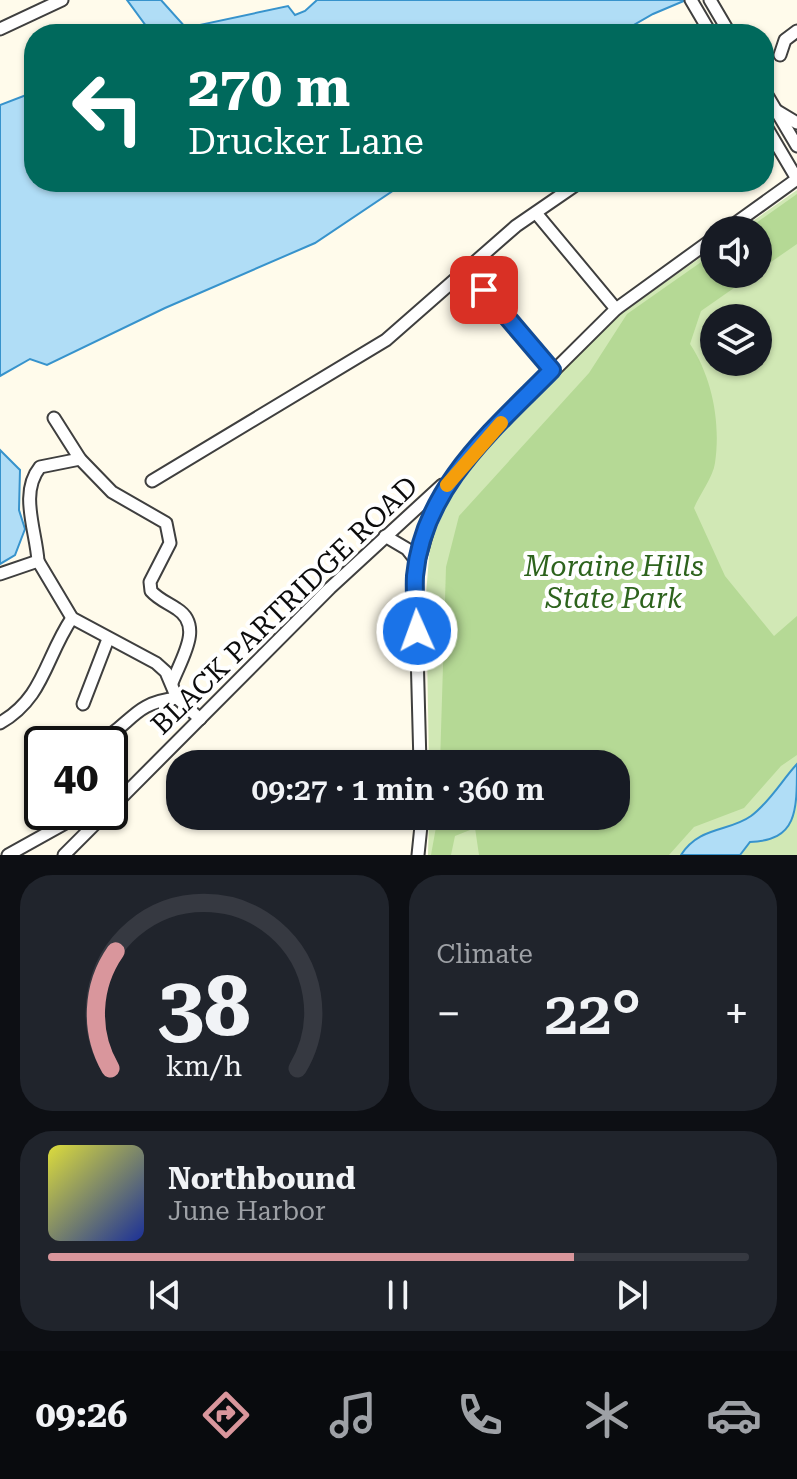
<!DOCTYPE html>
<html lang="en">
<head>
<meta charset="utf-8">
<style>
  :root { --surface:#171b24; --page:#20242c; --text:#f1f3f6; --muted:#9ea1a6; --line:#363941; --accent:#d9969c }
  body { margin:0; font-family:"Roboto Serif",serif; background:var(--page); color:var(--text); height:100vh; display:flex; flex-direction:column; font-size:30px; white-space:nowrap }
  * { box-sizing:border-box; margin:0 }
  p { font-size:26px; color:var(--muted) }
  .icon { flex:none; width:44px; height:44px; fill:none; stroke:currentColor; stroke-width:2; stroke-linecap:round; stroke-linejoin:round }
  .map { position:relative; height:855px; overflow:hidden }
  .panel { display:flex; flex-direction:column; gap:20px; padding:20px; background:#0d0f14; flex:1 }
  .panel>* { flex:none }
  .top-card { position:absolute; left:24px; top:24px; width:750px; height:168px; border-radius:32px; box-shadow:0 2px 6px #0004; background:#00695c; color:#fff; overflow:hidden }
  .buttons { position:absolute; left:700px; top:216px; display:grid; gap:16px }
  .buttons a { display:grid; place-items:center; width:72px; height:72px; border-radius:50%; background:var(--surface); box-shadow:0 2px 6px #0004; font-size:40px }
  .speed { position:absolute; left:24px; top:726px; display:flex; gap:16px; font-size:40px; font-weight:700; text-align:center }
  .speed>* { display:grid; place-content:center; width:104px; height:104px; border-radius:50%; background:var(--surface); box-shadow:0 2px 6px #0004; line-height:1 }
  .speed .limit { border:4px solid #111; border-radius:12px; background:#fff; color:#111 }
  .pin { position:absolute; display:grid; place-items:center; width:68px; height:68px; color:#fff; margin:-34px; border-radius:16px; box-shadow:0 4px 12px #0006 }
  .me { position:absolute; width:88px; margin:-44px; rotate:358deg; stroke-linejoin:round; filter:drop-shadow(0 0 6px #0008) }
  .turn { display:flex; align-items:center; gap:28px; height:168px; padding:0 32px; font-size:36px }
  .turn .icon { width:104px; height:104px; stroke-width:2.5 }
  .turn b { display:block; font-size:56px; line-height:68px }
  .big { font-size:60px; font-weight:600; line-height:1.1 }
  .panel .card { flex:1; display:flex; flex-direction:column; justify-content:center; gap:12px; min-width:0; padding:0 28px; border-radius:32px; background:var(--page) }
  .panel .dial { align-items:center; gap:0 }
  .dial svg { height:208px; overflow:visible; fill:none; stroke:var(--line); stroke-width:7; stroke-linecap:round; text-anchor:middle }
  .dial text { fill:var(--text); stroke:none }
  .song { display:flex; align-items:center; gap:24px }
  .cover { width:96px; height:96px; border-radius:12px; background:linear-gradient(135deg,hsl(60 70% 55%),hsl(230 70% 35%)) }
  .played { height:8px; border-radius:4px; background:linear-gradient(90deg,var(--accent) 75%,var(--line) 75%) }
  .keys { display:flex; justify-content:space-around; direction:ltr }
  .heat { display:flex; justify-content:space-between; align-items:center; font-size:44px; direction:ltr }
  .panel .tiles { flex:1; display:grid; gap:20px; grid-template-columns:1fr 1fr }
  .card:last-child { grid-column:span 2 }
  .trip { position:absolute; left:166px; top:750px; width:464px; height:80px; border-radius:32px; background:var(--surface); box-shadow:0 2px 6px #0004; font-weight:600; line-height:80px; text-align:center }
  .dock { display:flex; height:128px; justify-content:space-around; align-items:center; background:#090b0e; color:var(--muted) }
  .dock .icon { width:56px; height:56px }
  .dock .selected { color:var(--accent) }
  .dock b { font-size:36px; color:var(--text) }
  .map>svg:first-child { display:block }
  .green { fill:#d1e8b5; fill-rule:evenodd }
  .forest { fill:#b5d995 }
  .water { fill:#b0ddf6; stroke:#3793cc; stroke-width:2 }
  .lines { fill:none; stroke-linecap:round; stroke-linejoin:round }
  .minor-casing { stroke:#3f3f3f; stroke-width:15 }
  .minor { stroke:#fff; stroke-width:11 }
  .route-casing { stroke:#114b97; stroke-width:20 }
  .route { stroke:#1a73e8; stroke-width:14 }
  .slow { stroke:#f59e0b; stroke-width:14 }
  .labels { text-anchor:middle; stroke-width:8; stroke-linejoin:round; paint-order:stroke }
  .park-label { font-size:28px; font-style:italic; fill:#2d631d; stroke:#fff }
  .street-label { font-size:28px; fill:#0c0c0c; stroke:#fff }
</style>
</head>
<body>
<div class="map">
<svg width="797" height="855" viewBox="0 0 797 855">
  <rect width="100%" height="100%" fill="#fffbeb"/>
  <path class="green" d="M797,190V855H428L429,816H616V764H429L426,595L430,544L448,502L480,456L616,317L714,248V274H758V230H740ZM714,318H758V362H714Z"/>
  <g class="forest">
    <polygon points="797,194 797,244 758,271 758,230 746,230"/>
    <path d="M714,253V274H754L701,311L690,344C712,377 721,422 715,463C713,477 700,494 694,508L725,576L774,636L797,616V755L781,766L744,808L694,827L669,855H479L475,828L455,836L451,855H431L438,816H616V764H440L446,567L459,516L589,373L627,314Z"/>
  </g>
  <g class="water">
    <polygon points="127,0 161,0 186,28 288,6 295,15 305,11 317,0 686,0 653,14 618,34 152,34"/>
    <polygon points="34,92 34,182 406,182 315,243 165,308 47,365 30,359 0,376 0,105"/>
    <polygon points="0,450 20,470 19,510 25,529 15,555 0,564"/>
    <path d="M797,764C797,813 797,840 750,842L740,855H681C699,826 729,832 751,816C770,802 782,780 797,764Z"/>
  </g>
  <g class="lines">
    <defs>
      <g id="minor">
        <polyline points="691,0 711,34"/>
        <polyline points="710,0 730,34"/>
        <polyline points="0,29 62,0"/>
        <polyline points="780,55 785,40 797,31"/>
        <polyline points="764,90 797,146"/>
        <polyline points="777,111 797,123"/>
        <polyline points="764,123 797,179"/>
        <polyline points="536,213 616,309"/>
        <polyline points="726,230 797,179"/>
        <polyline points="467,270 552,370"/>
        <path d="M54,418L80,459L112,492L166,523L170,543L150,582L151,591C158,599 168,603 177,609C204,626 181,659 172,683"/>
        <polyline points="152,481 386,340 516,226 580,182"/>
        <polyline points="385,536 407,549 418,563"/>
        <polyline points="38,561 72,618 156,663 166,672 177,698 200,719"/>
        <path d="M0,574L38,561C36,530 19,493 40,467L80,459"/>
        <polyline points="83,704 108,639"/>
        <path d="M0,723C44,698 45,658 72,618"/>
        <path d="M96,744C133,724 132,703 177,698"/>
        <polyline points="420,764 415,575 436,501 486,438 616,309 714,238"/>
        <polyline points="110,809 330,588 442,485"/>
        <polyline points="8,855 71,820 71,812"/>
        <polyline points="64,855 107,812"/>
        <polyline points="418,855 422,816"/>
      </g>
    </defs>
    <use href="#minor" class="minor-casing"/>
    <use href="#minor" class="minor"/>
  </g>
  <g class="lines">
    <defs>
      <path id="route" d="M417,631C416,613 414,594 415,576C423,487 494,429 552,370L484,290"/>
    </defs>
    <use href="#route" class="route-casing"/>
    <use href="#route" class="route"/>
    <polyline class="slow" points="447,485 501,423"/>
  </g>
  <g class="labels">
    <g class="park-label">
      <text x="614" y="576">Moraine Hills<tspan x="614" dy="32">State Park</tspan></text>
    </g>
    <g class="street-label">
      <text transform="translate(284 605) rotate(-44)" y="10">BLACK PARTRIDGE ROAD</text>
    </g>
  </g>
</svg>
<div class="buttons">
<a><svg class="icon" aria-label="sound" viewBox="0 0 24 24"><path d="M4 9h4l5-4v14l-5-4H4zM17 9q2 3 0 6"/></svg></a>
<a><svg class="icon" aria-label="layers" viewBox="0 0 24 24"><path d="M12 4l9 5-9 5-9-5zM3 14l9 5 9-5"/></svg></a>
</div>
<div class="speed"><div class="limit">40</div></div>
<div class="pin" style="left:484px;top:290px;background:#d93025"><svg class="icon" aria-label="arrive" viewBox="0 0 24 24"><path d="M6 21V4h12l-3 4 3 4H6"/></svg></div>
<svg class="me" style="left:417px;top:631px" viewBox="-20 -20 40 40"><circle r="17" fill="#1a73e8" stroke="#fff" stroke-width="3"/><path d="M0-11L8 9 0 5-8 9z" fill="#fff"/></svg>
<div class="trip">09:27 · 1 min · 360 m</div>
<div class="top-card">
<div class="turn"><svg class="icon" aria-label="left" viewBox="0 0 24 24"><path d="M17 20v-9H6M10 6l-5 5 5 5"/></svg><div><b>270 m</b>Drucker Lane</div></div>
</div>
</div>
<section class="panel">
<div class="tiles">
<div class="card dial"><svg viewBox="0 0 100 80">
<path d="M14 69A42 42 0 1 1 86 69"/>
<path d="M14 69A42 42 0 0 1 16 24" stroke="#d9969c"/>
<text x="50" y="56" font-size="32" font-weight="700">38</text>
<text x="50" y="72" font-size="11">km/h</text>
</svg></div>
<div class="card"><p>Climate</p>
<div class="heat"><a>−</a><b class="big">22°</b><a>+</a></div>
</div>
<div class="card">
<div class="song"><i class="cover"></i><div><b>Northbound</b><p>June Harbor</p></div></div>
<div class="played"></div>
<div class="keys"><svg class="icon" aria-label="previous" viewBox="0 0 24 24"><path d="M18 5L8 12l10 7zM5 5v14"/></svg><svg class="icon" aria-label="pause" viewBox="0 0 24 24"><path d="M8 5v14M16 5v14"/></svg><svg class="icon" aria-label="next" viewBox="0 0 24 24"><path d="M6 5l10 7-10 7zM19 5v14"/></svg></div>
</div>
</div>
</section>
<nav class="dock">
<b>09:26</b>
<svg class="icon selected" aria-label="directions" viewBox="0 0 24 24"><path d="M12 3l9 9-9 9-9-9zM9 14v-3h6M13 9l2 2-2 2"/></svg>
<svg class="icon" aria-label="music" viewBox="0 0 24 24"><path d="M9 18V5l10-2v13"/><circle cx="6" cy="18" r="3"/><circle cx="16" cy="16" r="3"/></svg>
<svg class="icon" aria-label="phone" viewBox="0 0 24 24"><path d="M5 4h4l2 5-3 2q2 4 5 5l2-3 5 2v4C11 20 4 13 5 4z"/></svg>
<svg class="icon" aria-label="climate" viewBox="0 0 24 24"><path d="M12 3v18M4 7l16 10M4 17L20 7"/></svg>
<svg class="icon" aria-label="car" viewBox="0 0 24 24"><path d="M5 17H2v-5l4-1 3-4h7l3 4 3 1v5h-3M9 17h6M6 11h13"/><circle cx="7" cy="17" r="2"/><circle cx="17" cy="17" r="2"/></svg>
</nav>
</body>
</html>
